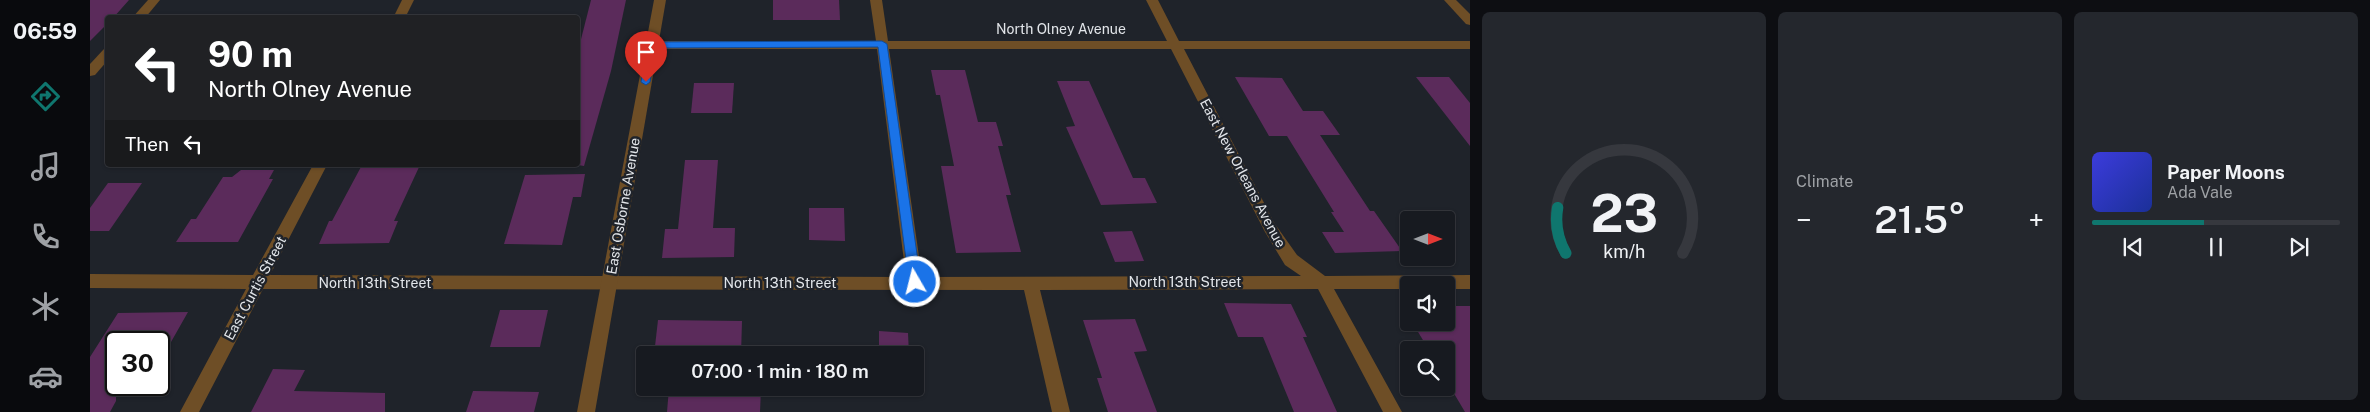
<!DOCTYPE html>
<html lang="en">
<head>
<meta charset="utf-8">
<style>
  :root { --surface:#171a20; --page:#24272d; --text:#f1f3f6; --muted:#9ea1a5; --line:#36383e; --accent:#0f766e }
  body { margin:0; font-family:"Public Sans",sans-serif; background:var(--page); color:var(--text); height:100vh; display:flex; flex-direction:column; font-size:19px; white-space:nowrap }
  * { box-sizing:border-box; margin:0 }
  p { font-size:16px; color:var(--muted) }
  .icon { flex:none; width:28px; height:28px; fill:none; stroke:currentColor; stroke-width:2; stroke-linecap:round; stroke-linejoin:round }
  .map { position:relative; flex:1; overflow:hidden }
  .panel { display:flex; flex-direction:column; gap:12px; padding:12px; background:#0d0e12; width:900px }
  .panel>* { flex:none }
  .hud { position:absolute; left:15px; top:15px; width:475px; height:152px; border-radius:5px; box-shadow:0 1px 4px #0004,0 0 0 1px var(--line); background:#202124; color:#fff; overflow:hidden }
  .needle { width:32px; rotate:90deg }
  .buttons { position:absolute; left:1310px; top:211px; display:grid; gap:10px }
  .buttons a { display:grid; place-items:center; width:55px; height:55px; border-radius:5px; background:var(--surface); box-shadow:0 1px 4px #0004,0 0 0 1px var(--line); font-size:25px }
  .speed { position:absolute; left:15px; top:331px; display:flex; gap:10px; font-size:25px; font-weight:700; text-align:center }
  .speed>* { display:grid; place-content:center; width:65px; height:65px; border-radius:50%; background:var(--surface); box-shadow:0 1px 4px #0004,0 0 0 1px var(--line); line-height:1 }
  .speed .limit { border:2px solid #111; border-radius:8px; background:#fff; color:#111 }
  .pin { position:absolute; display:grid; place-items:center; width:42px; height:42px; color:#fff; margin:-51px -21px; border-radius:50% 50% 50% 0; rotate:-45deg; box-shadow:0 0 5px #0007 }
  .pin .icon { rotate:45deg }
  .me { position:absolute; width:55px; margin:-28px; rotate:352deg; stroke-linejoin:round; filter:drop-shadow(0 0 4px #0008) }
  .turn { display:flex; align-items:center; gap:18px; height:105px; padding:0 20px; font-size:22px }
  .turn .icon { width:65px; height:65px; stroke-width:2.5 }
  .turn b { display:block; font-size:35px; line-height:42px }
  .then { display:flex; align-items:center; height:48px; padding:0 20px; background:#0003; gap:10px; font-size:19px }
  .big { font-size:38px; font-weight:600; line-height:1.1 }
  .panel .card { flex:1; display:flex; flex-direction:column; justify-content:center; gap:8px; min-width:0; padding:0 18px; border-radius:8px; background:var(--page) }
  .panel .dial { align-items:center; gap:0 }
  .dial svg { height:130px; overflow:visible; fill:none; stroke:var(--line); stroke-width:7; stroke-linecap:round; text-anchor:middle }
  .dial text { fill:var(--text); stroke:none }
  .song { display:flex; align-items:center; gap:15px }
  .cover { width:60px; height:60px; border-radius:8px; background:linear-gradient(135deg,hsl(240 70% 55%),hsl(230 70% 35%)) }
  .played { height:5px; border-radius:2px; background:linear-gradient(90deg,var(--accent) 45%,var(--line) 45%) }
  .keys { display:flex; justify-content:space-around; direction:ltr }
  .heat { display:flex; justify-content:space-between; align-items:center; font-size:28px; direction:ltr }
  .panel .tiles { flex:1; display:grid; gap:12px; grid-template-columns:repeat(3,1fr) }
  .trip { position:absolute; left:546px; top:346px; width:288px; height:50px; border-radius:5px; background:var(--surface); box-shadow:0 1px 4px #0004,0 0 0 1px var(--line); font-weight:600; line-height:50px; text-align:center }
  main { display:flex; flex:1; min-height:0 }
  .tab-bar { display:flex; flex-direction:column; width:90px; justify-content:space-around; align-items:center; background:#090a0d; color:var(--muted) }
  .tab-bar .icon { width:35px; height:35px }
  .tab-bar .current { color:var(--accent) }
  .tab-bar b { font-size:22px; color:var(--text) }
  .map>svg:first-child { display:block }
  .building { fill:#5b2b5b }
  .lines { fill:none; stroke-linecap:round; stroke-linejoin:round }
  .minor { fill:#6e4e26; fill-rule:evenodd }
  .tertiary { fill:#6e4e26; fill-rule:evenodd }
  .route { fill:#1a73e8; stroke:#114b97 }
  .labels { text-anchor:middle; stroke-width:5; stroke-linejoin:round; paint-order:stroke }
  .street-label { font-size:14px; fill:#e2e5e9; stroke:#1f232a }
</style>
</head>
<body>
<main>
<nav class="tab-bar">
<b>06:59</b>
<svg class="icon current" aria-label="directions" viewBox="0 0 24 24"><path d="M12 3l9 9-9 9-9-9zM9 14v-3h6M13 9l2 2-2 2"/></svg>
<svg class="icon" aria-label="music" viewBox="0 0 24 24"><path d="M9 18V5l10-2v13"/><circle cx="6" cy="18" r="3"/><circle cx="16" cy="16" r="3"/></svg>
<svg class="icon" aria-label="phone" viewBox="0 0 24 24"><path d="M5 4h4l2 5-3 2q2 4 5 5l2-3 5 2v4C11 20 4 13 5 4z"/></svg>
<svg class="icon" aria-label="climate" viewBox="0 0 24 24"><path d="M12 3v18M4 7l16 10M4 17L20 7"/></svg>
<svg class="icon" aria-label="car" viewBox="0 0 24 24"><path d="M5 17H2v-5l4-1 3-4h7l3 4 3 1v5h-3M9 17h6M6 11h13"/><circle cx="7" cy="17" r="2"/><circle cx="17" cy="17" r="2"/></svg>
</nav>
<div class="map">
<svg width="1380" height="412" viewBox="0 0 1380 412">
  <rect width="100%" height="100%" fill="#1f232a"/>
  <g class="building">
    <polygon points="0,0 39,0 23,18 18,18 18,23 0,41"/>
    <polygon points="501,0 536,0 521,71 494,166 488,165 488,51"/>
    <polygon points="683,0 749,0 750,20 683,20"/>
    <polygon points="841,70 875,70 888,122 906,122 913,146 908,146 921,195 916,195 931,252 866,253 851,166 864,166 850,95 846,95"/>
    <polygon points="1145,77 1192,78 1213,111 1233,111 1250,135 1230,135 1280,211 1284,211 1312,251 1245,253 1232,232 1254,232 1241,212 1244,212 1197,136 1179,136"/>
    <polygon points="1326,77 1359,77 1380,103 1380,146"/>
    <polygon points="967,81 999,81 1043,178 1055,178 1067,203 1011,205 976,127 985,126"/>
    <polygon points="604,83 644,83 642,113 601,113"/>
    <polygon points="595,160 628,160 623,228 645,228 644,257 572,258 575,229 588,229"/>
    <polygon points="272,165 330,165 304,221 308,221 299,243 229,244 239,221 242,221"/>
    <polygon points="151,170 184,170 179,179 183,179 148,242 86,242 101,219 106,219 133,177 142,177"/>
    <polygon points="495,174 491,197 483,197 472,245 414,244 435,175"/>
    <polygon points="18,183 52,183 19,231 0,231 0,208"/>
    <polygon points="719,208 754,208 755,241 719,240"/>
    <polygon points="1042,231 1054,261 1025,262 1013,232"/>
    <polygon points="1134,303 1201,304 1217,337 1213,337 1247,412 1204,412 1173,337 1148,337"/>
    <polygon points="1356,306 1380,306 1380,412 1375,412 1356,380 1356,350 1339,350 1322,322 1356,322"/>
    <polygon points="410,310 458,310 450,347 400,347"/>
    <polygon points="98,312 81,342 26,342 26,401 20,412 0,412 0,357 28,313"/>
    <polygon points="1045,319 1057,351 1044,352 1067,412 1018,412 1007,378 1012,378 993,320"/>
    <polygon points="568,320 652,321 651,355 564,355"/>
    <polygon points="789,331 818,333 819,355 789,355"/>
    <polygon points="183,369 215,370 204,391 295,393 295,412 161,412"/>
    <polygon points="579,388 671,388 670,412 577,412"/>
    <polygon points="383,391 449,392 444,412 376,412"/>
  </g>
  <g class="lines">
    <g class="minor">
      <polygon points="58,0 70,0 55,18 42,18"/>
      <polygon points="312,0 324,0 315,18 303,18"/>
      <path d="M780,0H792L798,41H1077L1056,0H1068L1089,41H1380V49H1094L1185,224L1207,255L1235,276L1380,275V289H1356V285H1319V289H1244L1312,412H1293L1228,289L950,290L980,412H962L934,290L173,289L109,412H90L156,289L0,288V274L163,275L223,165H237L180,275L816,277L787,49H562L556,45L562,41H786ZM799,49H1081L1175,232L1195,265L1211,276L832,277Z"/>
      <polygon points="1354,0 1366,0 1380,14 1380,25 1376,24"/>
      <polygon points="18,48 18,60 5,75 0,76 0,64 14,49"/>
    </g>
    <polygon class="tertiary" points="564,0 576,0 505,412 487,412"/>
  </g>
  <polygon class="route" points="792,41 797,44 831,282 825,287 819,282 788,47 566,48 560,82 556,85 551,82 557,45 562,42"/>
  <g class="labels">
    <g class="street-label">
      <text x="971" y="34">North Olney Avenue</text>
      <text transform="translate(1153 173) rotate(62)" y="5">East New Orleans Avenue</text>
      <text transform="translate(533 206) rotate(-80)" y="5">East Osborne Avenue</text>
      <text x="1095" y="287">North 13th Street</text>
      <text x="285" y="288">North 13th Street</text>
      <text x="690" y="288">North 13th Street</text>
      <text transform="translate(165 288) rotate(-62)" y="5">East Curtis Street</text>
    </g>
  </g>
</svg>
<div class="buttons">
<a><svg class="needle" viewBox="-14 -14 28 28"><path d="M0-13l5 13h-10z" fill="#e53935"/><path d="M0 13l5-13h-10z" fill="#9ea1a5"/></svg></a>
<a><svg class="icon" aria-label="sound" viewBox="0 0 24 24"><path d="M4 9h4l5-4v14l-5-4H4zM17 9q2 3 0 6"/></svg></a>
<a><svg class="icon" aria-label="search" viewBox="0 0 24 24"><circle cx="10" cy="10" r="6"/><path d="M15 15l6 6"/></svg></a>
</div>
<div class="speed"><div class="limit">30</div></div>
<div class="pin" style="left:556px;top:82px;background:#d93025"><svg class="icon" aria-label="arrive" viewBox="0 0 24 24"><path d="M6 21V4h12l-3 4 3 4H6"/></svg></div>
<svg class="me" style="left:825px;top:282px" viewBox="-20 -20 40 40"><circle r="17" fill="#1a73e8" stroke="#fff" stroke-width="3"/><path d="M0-11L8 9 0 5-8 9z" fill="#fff"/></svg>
<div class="trip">07:00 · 1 min · 180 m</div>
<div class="hud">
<div class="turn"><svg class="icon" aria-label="left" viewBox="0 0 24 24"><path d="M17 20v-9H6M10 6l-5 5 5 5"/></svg><div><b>90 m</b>North Olney Avenue</div></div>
<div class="then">Then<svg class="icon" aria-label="left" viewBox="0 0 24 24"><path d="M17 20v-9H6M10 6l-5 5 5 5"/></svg></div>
</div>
</div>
<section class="panel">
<div class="tiles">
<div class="card dial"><svg viewBox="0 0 100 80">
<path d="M14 69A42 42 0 1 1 86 69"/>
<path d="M14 69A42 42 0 0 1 9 41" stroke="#0f766e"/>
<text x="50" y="56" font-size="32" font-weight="700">23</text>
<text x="50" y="72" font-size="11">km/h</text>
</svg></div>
<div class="card"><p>Climate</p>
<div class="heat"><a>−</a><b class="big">21.5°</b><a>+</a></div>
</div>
<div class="card">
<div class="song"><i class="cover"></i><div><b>Paper Moons</b><p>Ada Vale</p></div></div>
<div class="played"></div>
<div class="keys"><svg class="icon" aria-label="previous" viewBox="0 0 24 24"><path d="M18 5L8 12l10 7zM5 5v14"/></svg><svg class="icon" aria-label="pause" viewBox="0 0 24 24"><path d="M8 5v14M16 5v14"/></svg><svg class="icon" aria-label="next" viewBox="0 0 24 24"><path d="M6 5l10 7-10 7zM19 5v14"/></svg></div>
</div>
</div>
</section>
</main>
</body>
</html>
